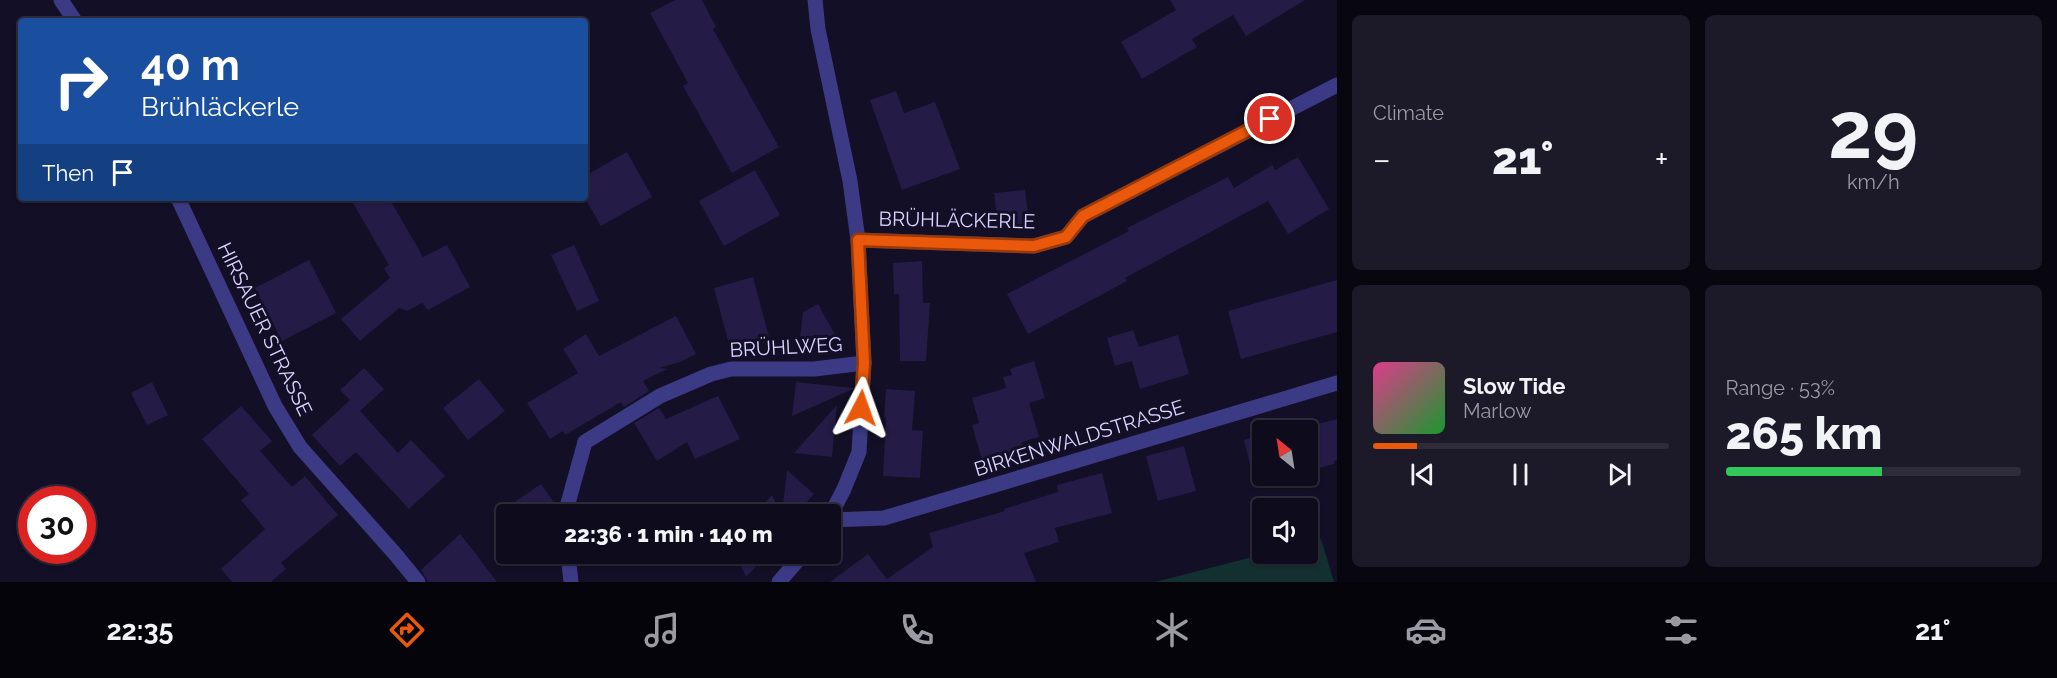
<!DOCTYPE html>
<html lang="en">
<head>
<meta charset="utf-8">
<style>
  :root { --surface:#0e0b1c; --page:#1c1929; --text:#f1f3f6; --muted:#9b9ba3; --line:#2e2b3b; --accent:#ea580c }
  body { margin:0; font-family:Raleway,sans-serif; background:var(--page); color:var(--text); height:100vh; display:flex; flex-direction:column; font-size:22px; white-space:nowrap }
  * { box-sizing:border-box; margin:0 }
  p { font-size:20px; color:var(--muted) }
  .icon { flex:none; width:33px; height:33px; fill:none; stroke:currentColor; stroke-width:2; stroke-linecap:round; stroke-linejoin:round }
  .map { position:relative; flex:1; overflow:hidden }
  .panel { display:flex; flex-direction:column; gap:15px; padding:15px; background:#08060f; width:720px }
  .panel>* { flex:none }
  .guide { position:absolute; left:18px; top:18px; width:570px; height:183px; border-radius:6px; box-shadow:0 2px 4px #0004,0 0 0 2px var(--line); background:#1a4fa0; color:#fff; overflow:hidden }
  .needle { width:39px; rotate:330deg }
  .buttons { position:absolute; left:1252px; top:420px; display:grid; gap:12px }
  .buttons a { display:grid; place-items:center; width:66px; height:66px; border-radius:6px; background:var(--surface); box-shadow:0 2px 4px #0004,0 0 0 2px var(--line); font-size:30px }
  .speed { position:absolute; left:18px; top:486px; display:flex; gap:12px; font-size:30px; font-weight:700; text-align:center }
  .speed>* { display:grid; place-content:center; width:78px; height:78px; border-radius:50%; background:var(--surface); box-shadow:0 2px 4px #0004,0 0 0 2px var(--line); line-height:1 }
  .speed .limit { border:9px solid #d22; background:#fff; color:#111 }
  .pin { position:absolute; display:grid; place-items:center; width:51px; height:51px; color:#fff; margin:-26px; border:3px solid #fff; border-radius:50%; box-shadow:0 2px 6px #0007 }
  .me { position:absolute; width:66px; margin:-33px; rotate:4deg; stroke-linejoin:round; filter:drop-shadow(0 0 4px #0008) }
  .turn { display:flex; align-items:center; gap:21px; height:126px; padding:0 24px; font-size:27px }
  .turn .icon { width:78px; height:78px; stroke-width:2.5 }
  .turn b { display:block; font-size:42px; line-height:51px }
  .then { display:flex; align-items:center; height:57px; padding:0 24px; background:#0003; gap:12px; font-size:22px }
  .big { font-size:45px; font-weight:800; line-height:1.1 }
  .panel .tile { flex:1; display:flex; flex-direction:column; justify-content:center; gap:9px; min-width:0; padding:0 21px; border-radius:9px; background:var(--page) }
  .panel .dial { align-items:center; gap:0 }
  .dial b { font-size:78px; line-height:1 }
  .song { display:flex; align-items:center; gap:18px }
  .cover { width:72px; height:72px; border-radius:9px; background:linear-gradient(135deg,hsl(330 70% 55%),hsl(130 70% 35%)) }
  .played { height:6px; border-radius:3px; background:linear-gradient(90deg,var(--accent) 15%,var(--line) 15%) }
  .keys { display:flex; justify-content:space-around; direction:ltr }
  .heat { display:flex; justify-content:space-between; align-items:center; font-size:33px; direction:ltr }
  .charge { height:9px; border-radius:4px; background:linear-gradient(90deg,#34c759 53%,var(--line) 0) }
  .panel .tiles { flex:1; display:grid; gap:15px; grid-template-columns:repeat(2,1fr) }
  .trip { position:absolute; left:496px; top:504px; width:345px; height:60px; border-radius:6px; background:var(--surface); box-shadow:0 2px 4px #0004,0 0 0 2px var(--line); font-weight:800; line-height:60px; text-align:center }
  .dock { display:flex; height:96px; justify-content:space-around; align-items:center; background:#06040b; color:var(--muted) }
  .dock .icon { width:42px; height:42px }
  .dock .on { color:var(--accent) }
  .dock b { font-size:27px; color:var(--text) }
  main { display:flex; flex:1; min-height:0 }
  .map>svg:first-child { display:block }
  .green { fill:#12302f }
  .building { fill:#241b47 }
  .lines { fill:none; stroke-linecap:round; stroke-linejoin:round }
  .service { stroke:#3d3a85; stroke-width:15 }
  .minor { stroke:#3d3a85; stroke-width:15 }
  .route-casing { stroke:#983908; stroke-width:15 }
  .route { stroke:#ea580c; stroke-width:10 }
  .labels { text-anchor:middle; stroke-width:6; stroke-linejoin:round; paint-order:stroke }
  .street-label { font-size:20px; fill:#d9d4ff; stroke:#130f26 }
</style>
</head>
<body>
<main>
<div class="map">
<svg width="1337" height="582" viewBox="0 0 1337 582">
  <rect width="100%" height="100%" fill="#130f26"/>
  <polygon class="green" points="1321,539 1334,582 1155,582 1264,554 1308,554 1308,542"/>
  <g class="building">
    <polygon points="675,0 702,0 716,27 713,29 779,147 732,173 683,86 688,83 650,13"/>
    <polygon points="1170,0 1305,0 1246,36 1233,15 1192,39 1197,47 1142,79 1121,42 1176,10"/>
    <polygon points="896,91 904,113 935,102 960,169 902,190 870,100"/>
    <polygon points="627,152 652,197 601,226 585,198 585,176"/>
    <polygon points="1298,157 1329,209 1288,234 1268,201 1125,278 1127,281 1028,334 1007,294 1129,231 1127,228 1228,177 1234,188 1272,165 1275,170"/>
    <polygon points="755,170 780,215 724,246 699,201"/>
    <polygon points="1025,190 1029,223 998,226 994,193"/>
    <polygon points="350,198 389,198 423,257 447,245 470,287 428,310 422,303 407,311 399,308 360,341 341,319 390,278 384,268 389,265"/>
    <polygon points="574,245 599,301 577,311 551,255"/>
    <polygon points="309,260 336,313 282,341 255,288"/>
    <polygon points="922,261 923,303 930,303 926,361 900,361 899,294 894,294 893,263"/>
    <polygon points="753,277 769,337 730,348 714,288"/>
    <polygon points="1337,280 1337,332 1241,359 1228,311"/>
    <polygon points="818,304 837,338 809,354 800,338 803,312"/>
    <polygon points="676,316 696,354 680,362 659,368 667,369 643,381 649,391 624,407 621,402 565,435 563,431 550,439 527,403 578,373 563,349 586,334 599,356"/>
    <polygon points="1133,330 1139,347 1178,335 1189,374 1140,389 1132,361 1115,366 1107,338"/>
    <polygon points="1034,361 1045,398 1029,403 1039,437 1022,442 1024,450 983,463 972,425 979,423 972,398 1006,388 1003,377 1012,375 1010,369"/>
    <polygon points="364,368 384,389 360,411 398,453 411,440 445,476 409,509 356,452 340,466 312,435 350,400 340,390"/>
    <polygon points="479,379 505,411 468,440 443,408"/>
    <polygon points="152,382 168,415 147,425 131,393"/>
    <polygon points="796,382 853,388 853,389 792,416"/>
    <polygon points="886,389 915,391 912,430 923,431 920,478 883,476 886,418 884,417"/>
    <polygon points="718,396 740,439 695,459 687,442 657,461 634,423 659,408 666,419"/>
    <polygon points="837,405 832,457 794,453"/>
    <polygon points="241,406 272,441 260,451 292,487 305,476 338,515 281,563 286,569 271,582 232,582 221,569 265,529 241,500 249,494 202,439"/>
    <polygon points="1337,419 1337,460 1334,461 1334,464 1308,471 1308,430 1280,430 1305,424 1306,427"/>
    <polygon points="1263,435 1263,476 1290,476 1255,485 1244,440"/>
    <polygon points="1184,446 1196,491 1158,501 1146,456"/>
    <polygon points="787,470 814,494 796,514 782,514"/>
    <polygon points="1102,473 1112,513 1055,528 1059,542 1024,553 1036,582 830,582 868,554 887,579 933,547 929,533 1005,511 1004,509 1058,492 1057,485"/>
    <polygon points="541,484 557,507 555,514 497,514"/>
    <polygon points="772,495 781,514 755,514"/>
    <polygon points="460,534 472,549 497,582 428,582 421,570"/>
    <polygon points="736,554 768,554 746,577"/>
  </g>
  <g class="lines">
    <g class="service">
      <polyline points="565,514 585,442"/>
      <polyline points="568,554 571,582"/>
    </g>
    <g class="minor">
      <polyline points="61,0 75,21"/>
      <polyline points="815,0 818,29 850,181 858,240 864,363 859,452 844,489 831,514"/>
      <polyline points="178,198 275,406 300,447 396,555 418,582"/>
      <polyline points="858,240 1034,246 1066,237 1083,216 1337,85"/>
      <polyline points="585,442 660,396 711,374 731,369 814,369 864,363"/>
      <polyline points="831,520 884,518 1337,383"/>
      <polyline points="779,582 803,554"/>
    </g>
  </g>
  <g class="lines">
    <defs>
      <polyline id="route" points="861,408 864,363 858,240 1034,246 1066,237 1083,216 1270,119"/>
    </defs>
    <use href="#route" class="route-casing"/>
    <use href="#route" class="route"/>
  </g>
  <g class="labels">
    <g class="street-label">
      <text transform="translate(957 220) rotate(1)" y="7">BRÜHLÄCKERLE</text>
      <text transform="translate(265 329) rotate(64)" y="7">HIRSAUER STRASSE</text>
      <text transform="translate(786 347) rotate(-3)" y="7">BRÜHLWEG</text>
      <text transform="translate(1079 438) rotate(-17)" y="7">BIRKENWALDSTRASSE</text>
    </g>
  </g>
</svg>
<div class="buttons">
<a><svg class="needle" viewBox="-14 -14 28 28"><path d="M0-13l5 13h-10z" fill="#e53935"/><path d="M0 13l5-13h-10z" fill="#9b9ba3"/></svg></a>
<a><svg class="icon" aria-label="sound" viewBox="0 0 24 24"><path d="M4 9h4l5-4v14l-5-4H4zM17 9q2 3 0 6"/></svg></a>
</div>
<div class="speed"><div class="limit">30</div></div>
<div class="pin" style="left:1270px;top:119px;background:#d93025"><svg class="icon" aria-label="arrive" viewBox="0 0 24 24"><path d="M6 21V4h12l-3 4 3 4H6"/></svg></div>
<svg class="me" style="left:861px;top:408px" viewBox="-20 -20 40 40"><path d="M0-17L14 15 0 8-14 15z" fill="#ea580c" stroke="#fff" stroke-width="4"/></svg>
<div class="trip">22:36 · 1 min · 140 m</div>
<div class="guide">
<div class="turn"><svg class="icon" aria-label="right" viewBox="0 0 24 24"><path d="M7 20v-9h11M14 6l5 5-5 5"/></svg><div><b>40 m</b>Brühläckerle</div></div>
<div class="then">Then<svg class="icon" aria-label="arrive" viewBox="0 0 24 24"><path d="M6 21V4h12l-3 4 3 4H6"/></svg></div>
</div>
</div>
<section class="panel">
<div class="tiles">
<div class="tile"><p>Climate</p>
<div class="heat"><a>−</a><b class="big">21°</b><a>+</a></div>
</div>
<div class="tile dial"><b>29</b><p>km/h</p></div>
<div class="tile">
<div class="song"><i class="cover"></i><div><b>Slow Tide</b><p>Marlow</p></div></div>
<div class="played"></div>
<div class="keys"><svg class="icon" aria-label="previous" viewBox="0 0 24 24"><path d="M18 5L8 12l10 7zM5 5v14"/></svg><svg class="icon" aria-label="pause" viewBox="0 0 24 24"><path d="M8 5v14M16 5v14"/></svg><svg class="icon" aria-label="next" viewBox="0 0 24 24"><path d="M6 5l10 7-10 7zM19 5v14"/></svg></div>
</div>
<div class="tile"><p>Range · 53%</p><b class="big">265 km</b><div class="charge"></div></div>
</div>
</section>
</main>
<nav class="dock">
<b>22:35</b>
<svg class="icon on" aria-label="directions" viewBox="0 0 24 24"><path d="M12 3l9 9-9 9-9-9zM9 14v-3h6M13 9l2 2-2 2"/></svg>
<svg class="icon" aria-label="music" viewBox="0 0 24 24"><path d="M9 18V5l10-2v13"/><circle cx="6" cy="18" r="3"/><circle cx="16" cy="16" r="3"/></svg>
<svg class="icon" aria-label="phone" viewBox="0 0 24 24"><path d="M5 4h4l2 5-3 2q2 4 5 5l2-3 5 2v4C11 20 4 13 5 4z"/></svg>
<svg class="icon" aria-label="climate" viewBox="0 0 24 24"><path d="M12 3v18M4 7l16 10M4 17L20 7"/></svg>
<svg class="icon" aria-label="car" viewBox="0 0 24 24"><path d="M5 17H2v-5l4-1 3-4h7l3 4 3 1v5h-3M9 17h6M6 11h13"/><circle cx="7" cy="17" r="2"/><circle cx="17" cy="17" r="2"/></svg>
<svg class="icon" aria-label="filters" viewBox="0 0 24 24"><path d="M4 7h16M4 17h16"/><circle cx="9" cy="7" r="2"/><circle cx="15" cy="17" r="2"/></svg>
<b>21°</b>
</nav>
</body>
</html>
